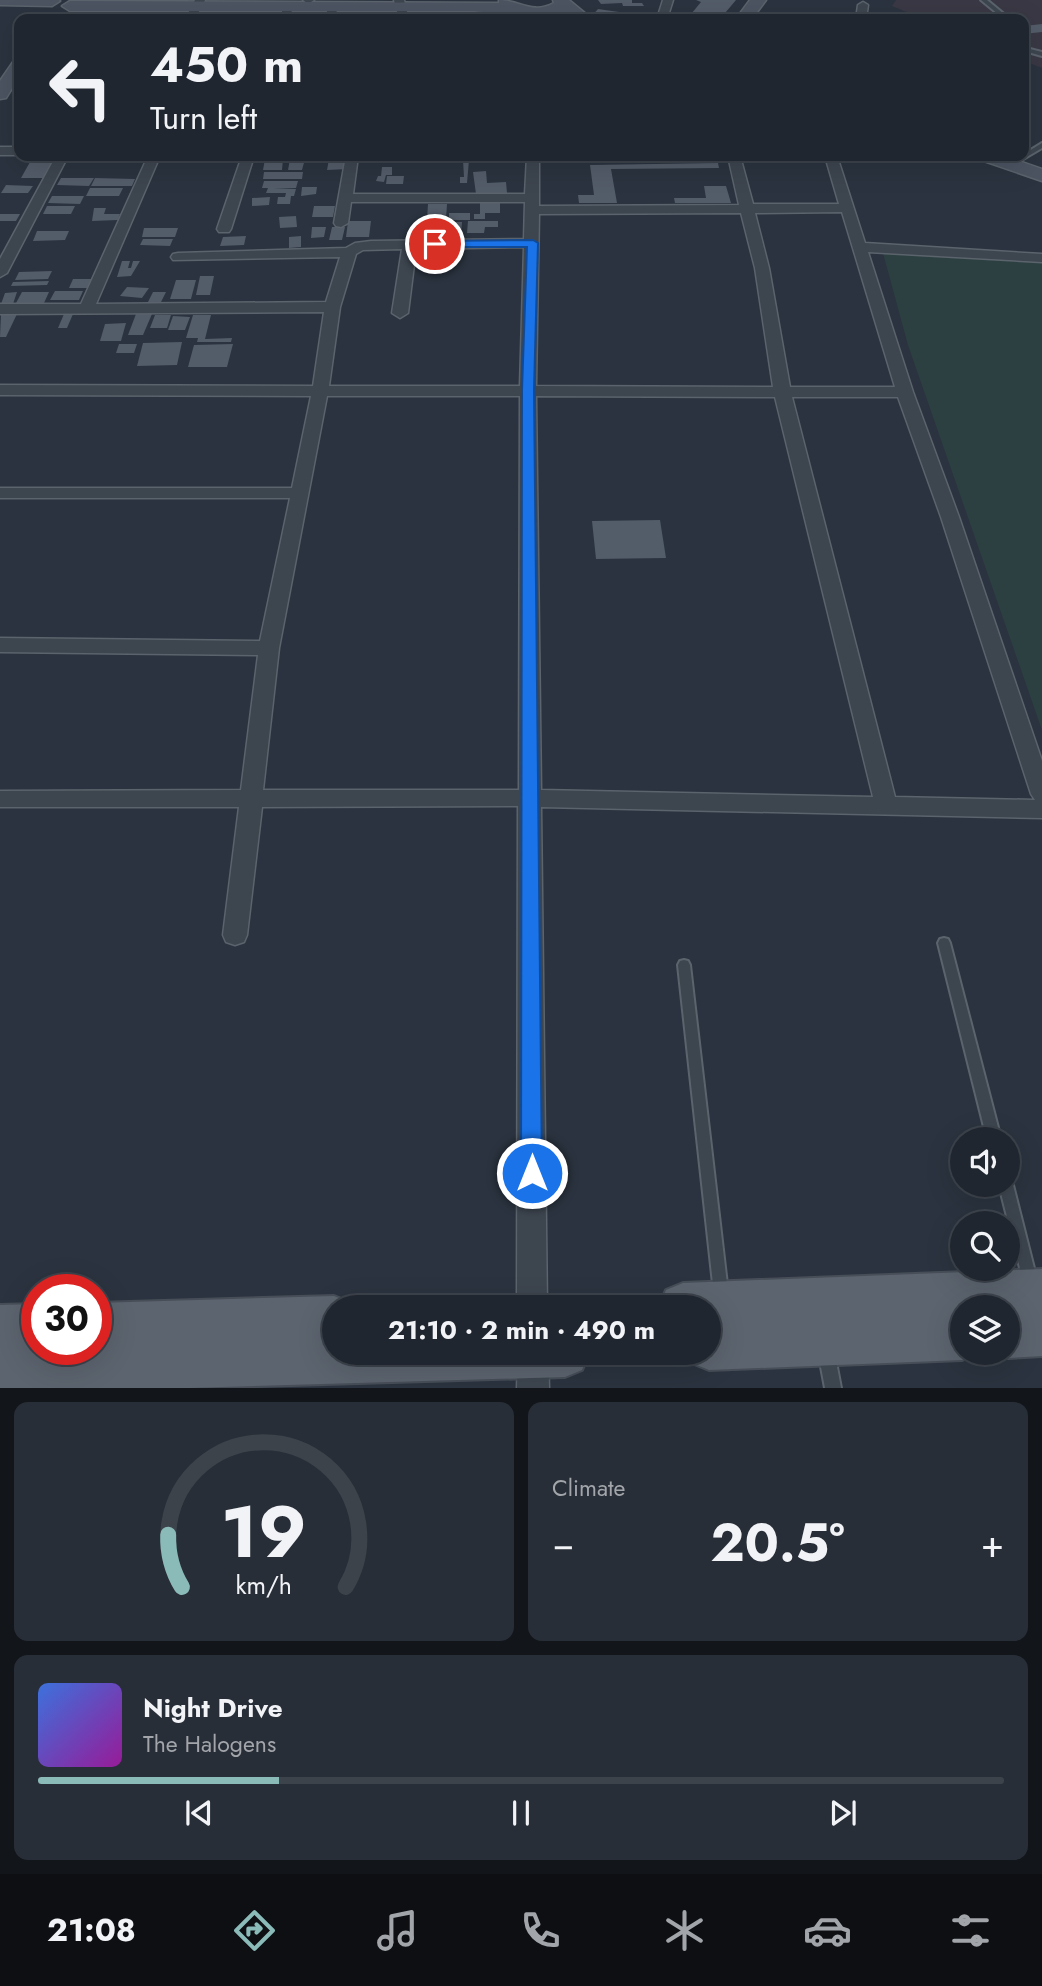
<!DOCTYPE html>
<html lang="en">
<head>
<meta charset="utf-8">
<style>
  :root { --surface:#20262f; --page:#282e37; --text:#f1f3f6; --muted:#a2a5aa; --line:#3d434b; --accent:#8bbbb9 }
  body { margin:0; font-family:Jost,sans-serif; background:var(--page); color:var(--text); height:100vh; display:flex; flex-direction:column; font-size:26px; white-space:nowrap }
  * { box-sizing:border-box; margin:0 }
  p { font-size:23px; color:var(--muted) }
  .icon { flex:none; width:38px; height:38px; fill:none; stroke:currentColor; stroke-width:2; stroke-linecap:round; stroke-linejoin:round }
  .map { position:relative; height:1388px; overflow:hidden }
  .side { display:flex; flex-direction:column; gap:14px; padding:14px; background:#12151a; flex:1 }
  .side>* { flex:none }
  .banner { position:absolute; left:14px; top:14px; width:1015px; height:147px; border-radius:14px; box-shadow:0 7px 28px #0002,0 0 0 2px var(--line); background:#20262f; color:var(--text); overflow:hidden }
  .tools { position:absolute; left:950px; top:1127px; display:grid; gap:14px }
  .tools a { display:grid; place-items:center; width:70px; height:70px; border-radius:50%; background:var(--surface); box-shadow:0 7px 28px #0002,0 0 0 2px var(--line); font-size:35px }
  .speed { position:absolute; left:21px; top:1274px; display:flex; gap:14px; font-size:35px; font-weight:700; text-align:center }
  .speed>* { display:grid; place-content:center; width:91px; height:91px; border-radius:50%; background:var(--surface); box-shadow:0 7px 28px #0002,0 0 0 2px var(--line); line-height:1 }
  .speed .limit { border:10px solid #d22; background:#fff; color:#111 }
  .pin { position:absolute; display:grid; place-items:center; width:60px; height:60px; color:#fff; margin:-30px; border:4px solid #fff; border-radius:50%; box-shadow:0 2px 7px #0007 }
  .me { position:absolute; width:77px; margin:-38px; rotate:0deg; stroke-linejoin:round; filter:drop-shadow(0 0 5px #0008) }
  .turn { display:flex; align-items:center; gap:24px; height:147px; padding:0 21px; font-size:32px }
  .turn .icon { width:91px; height:91px; stroke-width:2.5 }
  .turn b { display:block; font-size:49px; line-height:60px }
  .big { font-size:52px; font-weight:700; line-height:1.1 }
  .side .tile { flex:1; display:flex; flex-direction:column; justify-content:center; gap:10px; min-width:0; padding:0 24px; border-radius:14px; background:var(--page) }
  .side .dial { align-items:center; gap:0 }
  .dial svg { height:182px; overflow:visible; fill:none; stroke:var(--line); stroke-width:7; stroke-linecap:round; text-anchor:middle }
  .dial text { fill:var(--text); stroke:none }
  .song { display:flex; align-items:center; gap:21px }
  .cover { width:84px; height:84px; border-radius:10px; background:linear-gradient(135deg,hsl(220 70% 55%),hsl(300 70% 35%)) }
  .played { height:7px; border-radius:4px; background:linear-gradient(90deg,var(--accent) 25%,var(--line) 25%) }
  .keys { display:flex; justify-content:space-around; direction:ltr }
  .heat { display:flex; justify-content:space-between; align-items:center; font-size:38px; direction:ltr }
  .side .tiles { flex:1; display:grid; gap:14px; grid-template-columns:1fr 1fr }
  .tile:last-child { grid-column:span 2 }
  .trip { position:absolute; left:322px; top:1295px; width:399px; height:70px; border-radius:35px; background:var(--surface); box-shadow:0 7px 28px #0002,0 0 0 2px var(--line); font-weight:700; line-height:70px; text-align:center }
  .tabs { display:flex; height:112px; justify-content:space-around; align-items:center; background:#0d0f13; color:var(--muted) }
  .tabs .icon { width:49px; height:49px }
  .tabs .selected { color:var(--accent) }
  .tabs b { font-size:32px; color:var(--text) }
  .map>svg:first-child { display:block }
  .medical { fill:#393844 }
  .green { fill:#2d4041 }
  .building { fill:#535c69 }
  .lines { fill:none; stroke-linecap:round; stroke-linejoin:round }
  .lane-casing { stroke:#5b636c; stroke-width:4 }
  .street-casing { stroke:#5b636c; stroke-width:3 }
  .secondary-casing { stroke:#5b636c; stroke-width:3 }
  .primary-casing { stroke:#474e58; stroke-width:4 }
  .lane { fill:#3d454f; fill-rule:evenodd }
  .street { fill:#3d454f; fill-rule:evenodd }
  .secondary { fill:#4c5462; fill-rule:evenodd }
  .primary { fill:#5c646f; fill-rule:evenodd }
  .route { fill:#1a73e8; stroke:#114b97; stroke-width:2 }
</style>
</head>
<body>
<div class="map">
<svg width="1042" height="1388" viewBox="0 0 1042 1388">
  <rect width="100%" height="100%" fill="#2a333f"/>
  <polygon class="medical" points="896,0 1042,0 1042,68 1024,61 1024,19 923,19 892,6"/>
  <polygon class="green" points="883,253 1042,263 1042,730 908,345"/>
  <g class="building">
    <polygon points="598,0 632,0 632,3 642,3 644,6 623,6 622,3 601,4"/>
    <polygon points="696,0 736,0 720,19 687,19 701,2"/>
    <polygon points="598,9 619,12 612,19 590,18"/>
    <polygon points="373,11 373,19 338,19 338,12"/>
    <polygon points="438,12 441,19 422,19 420,13"/>
    <polygon points="626,12 646,16 641,19 617,19"/>
    <polygon points="1042,24 1042,32 1024,34 1024,26"/>
    <polygon points="265,159 283,159 282,170 263,170"/>
    <polygon points="290,159 305,159 302,170 288,170"/>
    <polygon points="329,159 348,159 347,169 327,170"/>
    <polygon points="463,160 469,160 467,183 460,183 460,177 464,177"/>
    <polygon points="30,162 54,162 46,178 21,178"/>
    <polygon points="718,163 719,168 611,169 617,203 579,203 578,195 594,195 590,165"/>
    <polygon points="382,167 392,167 392,175 386,175 384,182 376,181 378,176 381,176"/>
    <polygon points="486,171 487,183 506,182 507,193 476,194 473,172"/>
    <polygon points="264,172 303,172 302,179 263,179"/>
    <polygon points="387,176 404,176 403,184 386,184"/>
    <polygon points="61,178 94,178 89,186 57,185"/>
    <polygon points="95,178 135,179 132,186 91,186"/>
    <polygon points="264,181 298,181 296,188 274,188 296,189 294,196 291,196 290,204 277,204 278,197 285,197 286,193 266,193 268,188 262,188"/>
    <polygon points="6,185 33,186 28,193 1,193"/>
    <polygon points="704,186 726,186 731,203 675,203 674,198 706,198"/>
    <polygon points="302,187 317,187 316,194 301,196"/>
    <polygon points="90,188 123,188 119,196 86,196"/>
    <polygon points="52,196 84,196 80,204 48,203"/>
    <polygon points="270,197 269,205 252,206 252,198"/>
    <polygon points="500,200 500,213 485,213 485,219 474,219 474,214 480,214 480,201"/>
    <polygon points="428,204 447,204 446,219 427,219"/>
    <polygon points="47,206 75,206 71,214 43,214"/>
    <polygon points="314,206 335,206 333,217 312,217"/>
    <polygon points="94,208 106,208 104,214 120,214 118,220 92,221"/>
    <rect x="449" y="213" width="21" height="7"/>
    <polygon points="0,214 20,214 16,221 0,221"/>
    <polygon points="296,216 297,227 280,228 279,217"/>
    <polygon points="348,221 371,221 369,237 346,237"/>
    <polygon points="468,221 498,221 498,227 485,227 484,233 467,233"/>
    <polygon points="442,222 462,222 461,238 442,238"/>
    <polygon points="312,227 326,227 324,237 311,238"/>
    <polygon points="332,227 345,227 342,240 329,240"/>
    <polygon points="144,228 178,228 175,237 142,237"/>
    <polygon points="37,231 69,231 65,240 33,241"/>
    <polygon points="246,236 244,245 220,246 223,237"/>
    <polygon points="301,236 301,247 289,248 289,237"/>
    <polygon points="143,239 173,239 170,246 140,245"/>
    <polygon points="122,261 130,261 128,268 131,268 133,261 140,261 131,276 117,277"/>
    <polygon points="52,271 48,279 15,280 19,272"/>
    <polygon points="200,276 214,276 210,295 196,295"/>
    <polygon points="73,279 94,279 91,288 69,288"/>
    <polygon points="176,280 196,280 191,299 170,299"/>
    <polygon points="49,281 47,285 11,286 13,282"/>
    <polygon points="127,287 149,288 142,298 120,296"/>
    <polygon points="55,291 83,291 79,300 50,300"/>
    <polygon points="17,292 13,304 1,304 5,293"/>
    <polygon points="22,292 49,292 44,303 16,303"/>
    <polygon points="153,292 166,292 161,302 148,302"/>
    <polygon points="1,314 17,314 6,337 0,337"/>
    <polygon points="64,314 73,314 67,328 58,328"/>
    <polygon points="136,314 152,314 143,335 128,335"/>
    <polygon points="155,315 171,315 167,328 150,328"/>
    <polygon points="193,315 211,315 205,339 232,338 231,342 197,342 198,338 186,338"/>
    <polygon points="173,316 190,317 185,330 168,330"/>
    <polygon points="126,323 121,341 100,341 105,324"/>
    <polygon points="182,342 177,365 137,366 143,343"/>
    <polygon points="119,344 137,344 134,353 116,353"/>
    <polygon points="233,344 227,367 188,367 194,345"/>
    <polygon points="660,520 666,558 596,559 592,521"/>
  </g>
  <g class="lines">
    <defs>
      <g id="lane">
        <polygon points="981,0 987,0 1010,19 1004,19"/>
        <polygon points="1030,49 1042,52 1042,56 1028,52 1027,51"/>
        <polygon points="1042,143 1042,148 1013,165 1008,164"/>
        <polygon points="944,938 948,939 950,943 1001,1139 987,1139 938,943 940,939"/>
        <polygon points="684,960 688,961 690,965 728,1293 726,1298 721,1300 716,1298 714,1293 678,965 680,961"/>
        <polygon points="1008,1179 1011,1180 1013,1185 1038,1284 1036,1289 1031,1291 1026,1289 1024,1284 999,1185 1008,1185"/>
        <polygon points="826,1343 831,1346 834,1351 841,1388 825,1388 818,1351 821,1346"/>
      </g>
      <g id="street">
        <polygon points="195,0 205,0 195,19 185,19"/>
        <polygon points="303,0 314,0 308,4"/>
        <polygon points="394,0 404,0 409,19 399,19"/>
        <polygon points="663,0 673,0 667,19 657,19"/>
        <polygon points="863,2 868,5 866,19 856,19 858,5"/>
        <polygon points="283,4 292,6 291,19 281,19"/>
        <polygon points="328,4 337,6 336,19 326,19"/>
        <rect x="0" y="147" width="19" height="8"/>
        <polygon points="56,156 68,156 7,273 0,277 0,259"/>
        <path d="M148,156H160L96,304L326,302L340,257L173,260L171,257L173,254L178,253L346,248L355,243L371,241L524,239L525,202H351L348,223L341,227L336,226L334,223L346,156H358L353,194H525L527,156H539V206L739,205L728,156H740L753,204H839L825,156H837L865,243L1042,254V262L868,252L913,392L959,517L1042,761V818L541,807L547,1307H517L518,806L262,807L247,935L244,942L235,945L226,942L223,935L239,807H0V791L241,790L258,655L0,652V638L260,641L290,498H0V488H292L311,396L0,395V385L313,386L324,312L0,314V304H81ZM842,212L895,387H790L769,268L755,213ZM741,213L755,268L773,387L536,386L539,214ZM524,247L520,386H329L340,307L356,254L363,250L402,249L392,313L400,318L408,313L416,249ZM327,396H520L519,790H263L279,648ZM536,396L775,397L873,797L541,790ZM792,397H898L941,517L1031,794L1035,800L895,797Z"/>
        <polygon points="242,156 254,156 231,229 229,232 219,232 217,229"/>
        <polygon points="518,1353 548,1353 549,1388 517,1388"/>
      </g>
      <g id="secondary">
        <polygon points="0,0 59,0 60,1 52,6 0,5"/>
        <path d="M499,0C519,0 532,15 554,3L553,0H569L592,19H574L562,12L533,18L474,11H70L62,6L70,1L499,3Z"/>
        <polygon points="750,0 766,0 752,19 736,19"/>
        <polygon points="19,60 19,77 6,98 0,99 0,81 13,62"/>
        <polygon points="978,156 1004,156 1042,169 1042,181 981,160"/>
      </g>
      <g id="primary">
        <polygon points="1042,1269 1042,1356 1008,1358 995,1353 1008,1353 1008,1307 962,1307 962,1353 979,1353 962,1360 709,1370 692,1363 687,1353 709,1353 709,1307 659,1307 666,1290 683,1283"/>
        <polygon points="334,1296 351,1303 353,1307 334,1307 334,1353 589,1353 582,1370 565,1377 190,1388 0,1388 0,1305 37,1304 37,1349 96,1349 96,1303"/>
      </g>
    </defs>
    <use href="#lane" class="lane-casing"/>
    <use href="#street" class="street-casing"/>
    <use href="#secondary" class="secondary-casing"/>
    <use href="#primary" class="primary-casing"/>
    <use href="#lane" class="lane"/>
    <use href="#street" class="street"/>
    <use href="#secondary" class="secondary"/>
    <use href="#primary" class="primary"/>
  </g>
  <polygon class="route" points="533,240 538,243 534,390 542,1173 539,1180 532,1183 524,1180 521,1173 522,390 527,247 435,247 429,244 435,241"/>
</svg>
<div class="tools">
<a><svg class="icon" aria-label="sound" viewBox="0 0 24 24"><path d="M4 9h4l5-4v14l-5-4H4zM17 9q2 3 0 6"/></svg></a>
<a><svg class="icon" aria-label="search" viewBox="0 0 24 24"><circle cx="10" cy="10" r="6"/><path d="M15 15l6 6"/></svg></a>
<a><svg class="icon" aria-label="layers" viewBox="0 0 24 24"><path d="M12 4l9 5-9 5-9-5zM3 14l9 5 9-5"/></svg></a>
</div>
<div class="speed"><div class="limit">30</div></div>
<div class="pin" style="left:435px;top:244px;background:#d93025"><svg class="icon" aria-label="arrive" viewBox="0 0 24 24"><path d="M6 21V4h12l-3 4 3 4H6"/></svg></div>
<svg class="me" style="left:532px;top:1173px" viewBox="-20 -20 40 40"><circle r="17" fill="#1a73e8" stroke="#fff" stroke-width="3"/><path d="M0-11L8 9 0 5-8 9z" fill="#fff"/></svg>
<div class="trip">21:10 · 2 min · 490 m</div>
<div class="banner">
<div class="turn"><svg class="icon" aria-label="left" viewBox="0 0 24 24"><path d="M17 20v-9H6M10 6l-5 5 5 5"/></svg><div><b>450 m</b>Turn left</div></div>
</div>
</div>
<section class="side">
<div class="tiles">
<div class="tile dial"><svg viewBox="0 0 100 80">
<path d="M14 69A42 42 0 1 1 86 69"/>
<path d="M14 69A42 42 0 0 1 8 46" stroke="#8bbbb9"/>
<text x="50" y="56" font-size="32" font-weight="700">19</text>
<text x="50" y="72" font-size="11">km/h</text>
</svg></div>
<div class="tile"><p>Climate</p>
<div class="heat"><a>−</a><b class="big">20.5°</b><a>+</a></div>
</div>
<div class="tile">
<div class="song"><i class="cover"></i><div><b>Night Drive</b><p>The Halogens</p></div></div>
<div class="played"></div>
<div class="keys"><svg class="icon" aria-label="previous" viewBox="0 0 24 24"><path d="M18 5L8 12l10 7zM5 5v14"/></svg><svg class="icon" aria-label="pause" viewBox="0 0 24 24"><path d="M8 5v14M16 5v14"/></svg><svg class="icon" aria-label="next" viewBox="0 0 24 24"><path d="M6 5l10 7-10 7zM19 5v14"/></svg></div>
</div>
</div>
</section>
<nav class="tabs">
<b>21:08</b>
<svg class="icon selected" aria-label="directions" viewBox="0 0 24 24"><path d="M12 3l9 9-9 9-9-9zM9 14v-3h6M13 9l2 2-2 2"/></svg>
<svg class="icon" aria-label="music" viewBox="0 0 24 24"><path d="M9 18V5l10-2v13"/><circle cx="6" cy="18" r="3"/><circle cx="16" cy="16" r="3"/></svg>
<svg class="icon" aria-label="phone" viewBox="0 0 24 24"><path d="M5 4h4l2 5-3 2q2 4 5 5l2-3 5 2v4C11 20 4 13 5 4z"/></svg>
<svg class="icon" aria-label="climate" viewBox="0 0 24 24"><path d="M12 3v18M4 7l16 10M4 17L20 7"/></svg>
<svg class="icon" aria-label="car" viewBox="0 0 24 24"><path d="M5 17H2v-5l4-1 3-4h7l3 4 3 1v5h-3M9 17h6M6 11h13"/><circle cx="7" cy="17" r="2"/><circle cx="17" cy="17" r="2"/></svg>
<svg class="icon" aria-label="filters" viewBox="0 0 24 24"><path d="M4 7h16M4 17h16"/><circle cx="9" cy="7" r="2"/><circle cx="15" cy="17" r="2"/></svg>
</nav>
</body>
</html>
